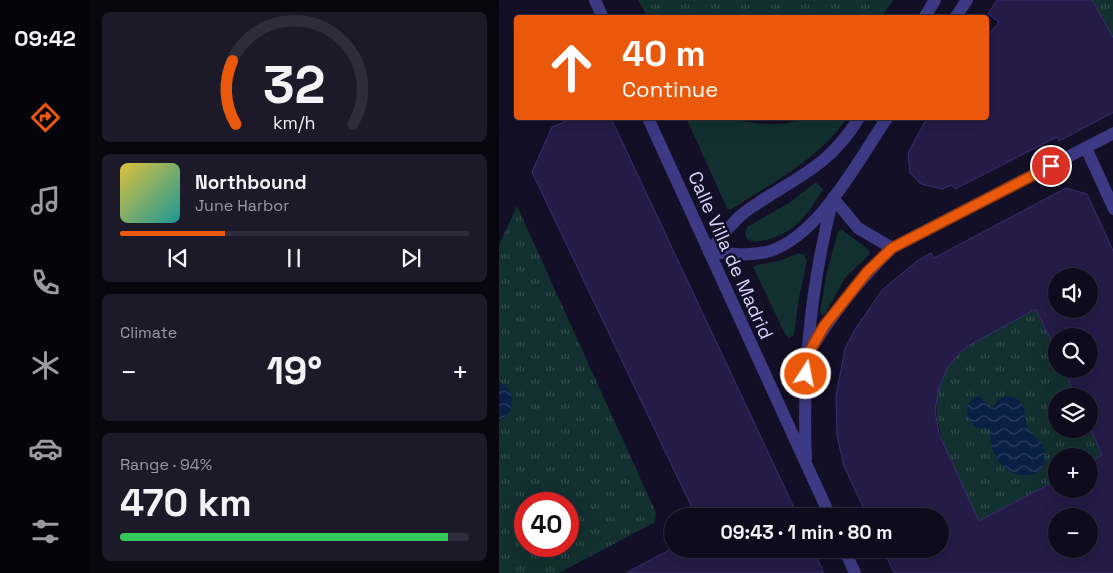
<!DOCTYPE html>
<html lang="en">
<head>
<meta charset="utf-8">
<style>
  :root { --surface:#0e0b1c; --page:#1c1929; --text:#f1f3f6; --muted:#9b9ba3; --line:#2e2b3b; --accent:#ea580c }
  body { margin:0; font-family:"Space Grotesk",sans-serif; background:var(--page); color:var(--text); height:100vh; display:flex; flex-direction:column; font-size:19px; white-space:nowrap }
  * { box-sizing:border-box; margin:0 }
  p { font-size:16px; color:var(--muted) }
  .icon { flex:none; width:28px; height:28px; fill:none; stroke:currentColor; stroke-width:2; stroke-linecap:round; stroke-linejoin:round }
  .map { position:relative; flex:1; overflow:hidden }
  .details { display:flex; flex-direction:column; gap:12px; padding:12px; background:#08060f; width:409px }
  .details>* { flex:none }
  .banner { position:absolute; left:15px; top:15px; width:475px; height:105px; border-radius:5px; box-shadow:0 5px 20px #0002,0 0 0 1px var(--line); background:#ea580c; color:#fff; overflow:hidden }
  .buttons { position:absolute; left:549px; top:268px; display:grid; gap:10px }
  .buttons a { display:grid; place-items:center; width:50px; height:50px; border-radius:50%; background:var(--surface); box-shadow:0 5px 20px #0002,0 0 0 1px var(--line); font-size:25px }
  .speed { position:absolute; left:15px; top:492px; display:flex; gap:10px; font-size:25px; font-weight:700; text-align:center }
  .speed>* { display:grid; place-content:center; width:65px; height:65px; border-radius:50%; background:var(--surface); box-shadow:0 5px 20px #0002,0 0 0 1px var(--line); line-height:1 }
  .speed .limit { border:8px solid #d22; background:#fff; color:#111 }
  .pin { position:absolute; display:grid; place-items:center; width:42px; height:42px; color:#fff; margin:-21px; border:2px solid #fff; border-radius:50%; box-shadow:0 1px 5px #0007 }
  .me { position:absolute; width:55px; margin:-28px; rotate:11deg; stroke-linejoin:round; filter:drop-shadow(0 0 4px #0008) }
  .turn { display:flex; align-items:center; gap:18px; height:105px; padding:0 25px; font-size:22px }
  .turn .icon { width:65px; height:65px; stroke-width:2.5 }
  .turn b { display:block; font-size:35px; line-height:42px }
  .big { font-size:38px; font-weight:700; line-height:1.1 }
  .details .widget { flex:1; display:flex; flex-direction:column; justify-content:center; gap:8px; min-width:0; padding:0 18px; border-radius:8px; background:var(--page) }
  .details .dial { align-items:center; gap:0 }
  .dial svg { height:130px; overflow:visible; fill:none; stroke:var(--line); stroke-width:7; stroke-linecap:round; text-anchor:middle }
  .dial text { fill:var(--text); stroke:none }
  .song { display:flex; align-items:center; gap:15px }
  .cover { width:60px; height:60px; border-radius:8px; background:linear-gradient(135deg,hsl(50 70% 55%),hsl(180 70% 35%)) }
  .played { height:5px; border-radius:2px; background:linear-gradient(90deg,var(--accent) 30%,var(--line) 30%) }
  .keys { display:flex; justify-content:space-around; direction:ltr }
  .heat { display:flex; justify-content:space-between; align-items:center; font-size:28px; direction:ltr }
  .charge { height:8px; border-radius:4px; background:linear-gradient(90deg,#34c759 94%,var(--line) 0) }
  .trip { position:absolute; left:165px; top:508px; width:285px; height:50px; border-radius:25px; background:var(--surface); box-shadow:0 5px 20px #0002,0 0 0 1px var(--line); font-weight:700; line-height:50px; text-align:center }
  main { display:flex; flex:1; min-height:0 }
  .menu { display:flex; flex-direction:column; width:90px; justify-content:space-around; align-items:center; background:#06040b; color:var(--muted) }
  .menu .icon { width:35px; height:35px }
  .menu .current { color:var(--accent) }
  .menu b { font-size:22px; color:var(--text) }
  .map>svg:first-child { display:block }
  .green { fill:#12302f }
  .park { fill:url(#park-tufts); fill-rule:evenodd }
  .water { fill:url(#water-waves) }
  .building { fill:#241b47; stroke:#3b2d73; fill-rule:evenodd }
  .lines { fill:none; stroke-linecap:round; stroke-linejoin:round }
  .minor { stroke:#3d3a85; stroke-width:12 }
  .tertiary { stroke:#3d3a85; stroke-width:12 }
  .route-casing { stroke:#983908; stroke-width:12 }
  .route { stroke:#ea580c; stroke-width:9 }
  .labels { text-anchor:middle; stroke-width:5; stroke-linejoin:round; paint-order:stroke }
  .street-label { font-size:19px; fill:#d9d4ff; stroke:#130f26 }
</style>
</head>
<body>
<main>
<nav class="menu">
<b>09:42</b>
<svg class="icon current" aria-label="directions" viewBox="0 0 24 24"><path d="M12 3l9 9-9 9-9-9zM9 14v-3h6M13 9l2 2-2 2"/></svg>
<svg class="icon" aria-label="music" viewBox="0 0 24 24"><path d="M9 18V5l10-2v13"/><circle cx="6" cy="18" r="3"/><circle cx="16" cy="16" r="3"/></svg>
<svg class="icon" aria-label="phone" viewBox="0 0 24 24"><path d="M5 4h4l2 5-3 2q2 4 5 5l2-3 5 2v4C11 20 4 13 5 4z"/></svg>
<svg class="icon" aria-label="climate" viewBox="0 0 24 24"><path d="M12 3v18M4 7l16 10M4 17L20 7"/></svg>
<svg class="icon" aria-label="car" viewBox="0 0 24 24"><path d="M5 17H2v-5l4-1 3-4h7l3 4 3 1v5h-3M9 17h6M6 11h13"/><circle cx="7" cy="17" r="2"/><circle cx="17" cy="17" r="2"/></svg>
<svg class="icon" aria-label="filters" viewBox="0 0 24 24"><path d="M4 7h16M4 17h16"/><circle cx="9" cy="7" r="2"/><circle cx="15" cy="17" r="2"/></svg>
</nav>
<section class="details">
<div class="widget dial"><svg viewBox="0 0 100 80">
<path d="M14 69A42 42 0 1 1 86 69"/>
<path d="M14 69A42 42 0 0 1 12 30" stroke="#ea580c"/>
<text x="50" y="56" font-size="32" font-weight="700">32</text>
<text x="50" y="72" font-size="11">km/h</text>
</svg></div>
<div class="widget">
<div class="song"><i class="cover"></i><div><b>Northbound</b><p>June Harbor</p></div></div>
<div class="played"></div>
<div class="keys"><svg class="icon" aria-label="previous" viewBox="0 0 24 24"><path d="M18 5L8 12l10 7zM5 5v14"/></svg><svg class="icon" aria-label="pause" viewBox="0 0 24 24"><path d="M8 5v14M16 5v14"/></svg><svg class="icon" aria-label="next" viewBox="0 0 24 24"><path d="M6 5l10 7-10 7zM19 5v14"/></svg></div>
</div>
<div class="widget"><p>Climate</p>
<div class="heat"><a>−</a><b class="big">19°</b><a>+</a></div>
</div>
<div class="widget"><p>Range · 94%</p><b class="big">470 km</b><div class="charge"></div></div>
</section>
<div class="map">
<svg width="615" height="573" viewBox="0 0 615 573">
  <defs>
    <pattern id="park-tufts" width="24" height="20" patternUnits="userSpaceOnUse" patternTransform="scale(1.25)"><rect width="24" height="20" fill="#12302f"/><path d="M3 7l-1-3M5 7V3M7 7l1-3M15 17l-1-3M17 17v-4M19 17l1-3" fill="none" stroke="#344d4e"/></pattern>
    <pattern id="water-waves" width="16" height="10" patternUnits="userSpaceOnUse" patternTransform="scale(1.25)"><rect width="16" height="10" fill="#0a1f44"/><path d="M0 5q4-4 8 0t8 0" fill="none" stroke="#2d3f60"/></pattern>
  </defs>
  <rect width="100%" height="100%" fill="#130f26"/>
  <g class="green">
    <path d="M187,118H222L263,124H283L314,118H348C319,160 273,183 231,210L228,208Z"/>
    <path d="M317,182L324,189C310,213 295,234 267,240C260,241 254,243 248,239L246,234L248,227L290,203Z"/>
    <polygon points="342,229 370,250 371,254 346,278 326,314 323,315 321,312 328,272 339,232"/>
    <polygon points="300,253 305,255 308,261 300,297 295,335 290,338 286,334 254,267 258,265 280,261"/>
  </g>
  <g class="park">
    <polygon points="139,0 394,0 382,18 149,17"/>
    <polygon points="590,0 614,0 614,43 594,1"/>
    <path d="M18,206L157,513L156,522L60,573H0V245ZM26,504H69V546H26Z"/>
    <path d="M537,309L557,353L558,369H564L577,396H558V429H590V425L603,455L590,462V456H558L557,480L480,521C456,469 405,395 467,348C487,332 514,321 537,309Z"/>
  </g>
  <g class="water">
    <path d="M0,382C18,390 18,412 0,421Z"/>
    <path d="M478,395L493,408C500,396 512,392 522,402C528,411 524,420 529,428C533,436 543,439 545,449C554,489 489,485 491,429L477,428L468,418L469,404Z"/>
  </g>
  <g class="building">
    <polygon points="498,0 593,0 615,39 615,112 560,141 558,137 456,189 453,185 443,189 422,184 411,173 409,153 428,118 488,118 488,37 500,22 489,14"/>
    <polygon points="74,118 112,118 299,516 197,516 33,172 53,127"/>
    <path d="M567,188L588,194L615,253V573H395L384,549H441V516H368L345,466L338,436L337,396L346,349L355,331L383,290L418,261L432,253L435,258ZM558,276H590V309H558ZM537,309L558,353V336H590V369H564L577,396H590V425L603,455L590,462V489H558V480L480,521L440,434L436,411L440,387L450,365L467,347ZM558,516H590V549H558Z"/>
    <polygon points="174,548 314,549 325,573 127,573"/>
  </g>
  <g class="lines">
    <g class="minor">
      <polyline points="587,148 615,209"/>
      <polyline points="334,198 359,228 393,248"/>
      <path d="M308,356C332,315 359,281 393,248L615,133"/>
    </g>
    <g class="tertiary">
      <polyline points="96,0 104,18"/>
      <polyline points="425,18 436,0"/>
      <polyline points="456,18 468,0"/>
      <polyline points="149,118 331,516"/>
      <path d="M210,252C230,253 251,257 271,251C321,235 360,159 388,118"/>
      <path d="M210,252C221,238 232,223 246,212C293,178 327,171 360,118"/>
      <path d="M307,459C303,370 312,284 334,198"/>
      <polyline points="345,549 356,573"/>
    </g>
  </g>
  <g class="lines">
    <defs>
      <polyline id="route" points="307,374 308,356 325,326 368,272 393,248 552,166"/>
    </defs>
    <use href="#route" class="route-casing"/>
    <use href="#route" class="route"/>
  </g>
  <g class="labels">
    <g class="street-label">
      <text transform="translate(232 255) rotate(66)" y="7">Calle Villa de Madrid</text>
    </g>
  </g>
</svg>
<div class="buttons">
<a><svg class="icon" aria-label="sound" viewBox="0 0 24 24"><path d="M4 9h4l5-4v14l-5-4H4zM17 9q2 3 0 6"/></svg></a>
<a><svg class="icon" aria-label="search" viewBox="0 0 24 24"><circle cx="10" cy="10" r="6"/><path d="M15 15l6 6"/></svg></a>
<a><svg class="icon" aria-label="layers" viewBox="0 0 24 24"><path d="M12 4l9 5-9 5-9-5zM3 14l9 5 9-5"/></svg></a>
<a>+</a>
<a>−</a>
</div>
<div class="speed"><div class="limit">40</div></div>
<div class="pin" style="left:552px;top:166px;background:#d93025"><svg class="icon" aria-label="arrive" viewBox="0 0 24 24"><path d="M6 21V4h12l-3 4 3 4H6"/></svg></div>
<svg class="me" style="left:307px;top:374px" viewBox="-20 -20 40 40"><circle r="17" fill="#ea580c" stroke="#fff" stroke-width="3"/><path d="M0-11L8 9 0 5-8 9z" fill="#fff"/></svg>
<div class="trip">09:43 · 1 min · 80 m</div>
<div class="banner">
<div class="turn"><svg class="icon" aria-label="ahead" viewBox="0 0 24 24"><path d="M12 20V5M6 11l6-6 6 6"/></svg><div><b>40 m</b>Continue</div></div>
</div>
</div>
</main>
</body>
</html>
